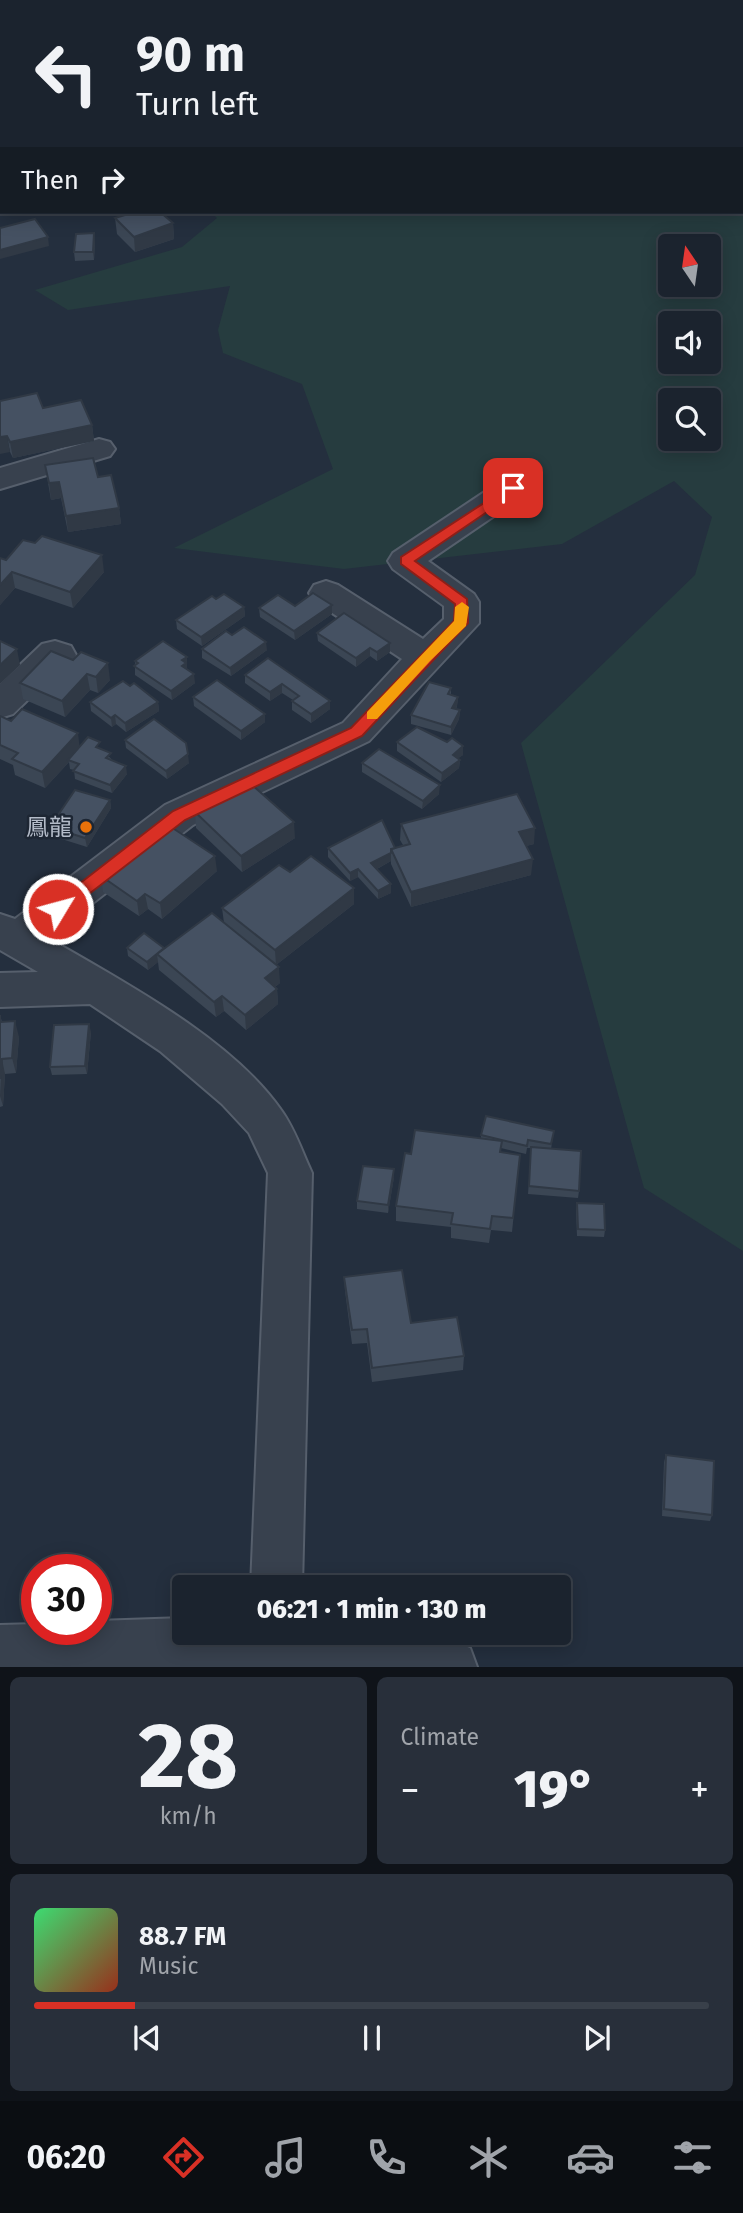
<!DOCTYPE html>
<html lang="en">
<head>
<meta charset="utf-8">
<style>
  :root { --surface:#1b232e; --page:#282f3a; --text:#f1f3f6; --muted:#a0a4aa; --line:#39404a; --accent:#d93025 }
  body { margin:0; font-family:"Fira Sans","Noto Sans JP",sans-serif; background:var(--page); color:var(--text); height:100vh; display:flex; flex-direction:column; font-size:26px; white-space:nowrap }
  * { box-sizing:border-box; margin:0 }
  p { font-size:23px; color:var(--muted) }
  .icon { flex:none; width:38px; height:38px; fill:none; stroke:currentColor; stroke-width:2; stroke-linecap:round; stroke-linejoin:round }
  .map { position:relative; height:1667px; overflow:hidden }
  .sheet { display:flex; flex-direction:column; gap:10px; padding:10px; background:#0f1319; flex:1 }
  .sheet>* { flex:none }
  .guide { position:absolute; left:0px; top:0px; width:744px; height:214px; box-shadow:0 4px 18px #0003,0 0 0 2px var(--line); background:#1b232e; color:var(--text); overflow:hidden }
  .needle { width:46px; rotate:347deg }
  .fabs { position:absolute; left:658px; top:234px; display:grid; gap:14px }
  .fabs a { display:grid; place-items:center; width:63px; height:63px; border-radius:7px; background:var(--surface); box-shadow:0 4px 18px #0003,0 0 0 2px var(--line); font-size:35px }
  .speed { position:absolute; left:21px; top:1554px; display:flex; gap:14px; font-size:35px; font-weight:700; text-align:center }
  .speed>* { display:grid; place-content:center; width:91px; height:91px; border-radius:50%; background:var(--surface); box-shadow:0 4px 18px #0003,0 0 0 2px var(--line); line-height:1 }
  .speed .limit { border:10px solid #d22; background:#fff; color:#111 }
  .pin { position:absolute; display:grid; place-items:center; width:60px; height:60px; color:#fff; margin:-30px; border-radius:14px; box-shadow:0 4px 10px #0006 }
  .me { position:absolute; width:77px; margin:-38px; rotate:53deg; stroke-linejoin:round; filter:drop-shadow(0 0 5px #0008) }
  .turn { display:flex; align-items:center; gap:24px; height:147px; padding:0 21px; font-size:32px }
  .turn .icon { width:91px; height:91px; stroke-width:2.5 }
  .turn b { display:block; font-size:49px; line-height:60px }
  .then { display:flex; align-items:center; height:66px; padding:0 21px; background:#0003; gap:14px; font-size:26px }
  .big { font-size:52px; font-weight:800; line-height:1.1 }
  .sheet .tile { flex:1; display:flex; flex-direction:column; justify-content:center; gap:10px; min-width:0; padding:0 24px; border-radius:10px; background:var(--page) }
  .sheet .dial { align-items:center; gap:0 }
  .dial b { font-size:91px; line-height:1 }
  .song { display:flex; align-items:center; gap:21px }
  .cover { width:84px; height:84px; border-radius:10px; background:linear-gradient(135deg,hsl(140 70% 55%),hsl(10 70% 35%)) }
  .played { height:7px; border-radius:4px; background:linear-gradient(90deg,var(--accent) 15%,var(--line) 15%) }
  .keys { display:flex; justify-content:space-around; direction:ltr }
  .heat { display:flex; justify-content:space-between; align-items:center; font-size:38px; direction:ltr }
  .sheet .tiles { flex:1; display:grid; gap:10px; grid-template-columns:1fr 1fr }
  .tile:last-child { grid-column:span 2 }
  .trip { position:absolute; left:172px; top:1575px; width:399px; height:70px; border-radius:7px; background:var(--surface); box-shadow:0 4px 18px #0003,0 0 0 2px var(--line); font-weight:800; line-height:70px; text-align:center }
  .tab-bar { display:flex; height:112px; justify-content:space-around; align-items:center; background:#0b0e12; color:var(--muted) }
  .tab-bar .icon { width:49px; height:49px }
  .tab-bar .on { color:var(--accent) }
  .tab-bar b { font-size:32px; color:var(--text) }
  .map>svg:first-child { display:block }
  .green { fill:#263c3f; fill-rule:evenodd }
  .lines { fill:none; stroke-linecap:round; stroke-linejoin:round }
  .minor-casing { stroke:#565f6c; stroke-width:4 }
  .path { stroke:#44595c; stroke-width:3.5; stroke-dasharray:3.5 3.5; stroke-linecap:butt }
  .minor { fill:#38414e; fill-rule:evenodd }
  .wall { fill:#3b4654 }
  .shaded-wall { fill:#303945 }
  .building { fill:#455162; stroke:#303945; stroke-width:2 }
  .route { fill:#d93025; stroke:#8d1f18; stroke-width:2 }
  .slow { fill:#f59e0b }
  .food-dot { fill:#e8710a; stroke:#1d2633; stroke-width:2.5 }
  .labels { text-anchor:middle; stroke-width:5; stroke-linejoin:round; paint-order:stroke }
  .poi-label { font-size:23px; fill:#b4bcc9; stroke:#1d2633; text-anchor:end }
</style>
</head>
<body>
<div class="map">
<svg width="743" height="1667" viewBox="0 0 743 1667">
  <rect width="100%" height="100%" fill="#242f3e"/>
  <g class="green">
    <polygon points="4,0 393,0 6,2"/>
    <path d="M459,0H743V1251L644,1188L521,743L695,575L712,517L674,481L562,544L344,569L174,548L333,469L302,384L223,353L218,330L230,286L68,310L35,290L182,247L217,218L211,212H742V2ZM670,247H709V285H670ZM670,324H709V362H670ZM670,401H709V439H670Z"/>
  </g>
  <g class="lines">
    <defs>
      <g id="minor">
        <polygon points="99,439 110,442 115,449 110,456 0,489 0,468"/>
        <path d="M513,477L525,481L529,488L525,495L428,561L474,594L479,602V623L369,741L193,825L48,938C122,981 232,1039 281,1110C295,1129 302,1152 312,1173L302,1587H251L268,1173L249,1133L222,1104L160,1051L90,1004L0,1007V973L38,972L0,950V914L15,919L165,805L343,723L402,659L314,601L309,593L314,585L326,581L338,585L423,639L444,619V606L393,569L388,561L393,553L501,481Z"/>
        <polygon points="55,641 71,646 76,655 71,664 63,666 13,714 0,718 0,684 42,644"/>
        <polygon points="184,1618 184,1633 396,1633 451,1641 470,1648 477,1667 0,1667 0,1625 37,1624 37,1629 96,1629 96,1621"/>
      </g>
    </defs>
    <use href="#minor" class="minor-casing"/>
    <polyline class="path" points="272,2 274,0"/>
    <use href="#minor" class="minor"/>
  </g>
  <g class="wall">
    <polygon points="115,218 173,223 174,239 135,252 117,234"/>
    <polygon points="95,242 94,260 75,261 74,252"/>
    <polygon points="0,401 43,408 92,425 94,441 13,458 10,452"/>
    <polygon points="45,465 98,477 119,508 121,524 68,532 61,498 51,500"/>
    <polygon points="0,558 6,560 104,572 73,608 15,588 0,605"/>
    <polygon points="216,599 244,607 245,616 202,646 177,629 176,620"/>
    <polygon points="332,605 332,614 295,640 260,617 259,608"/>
    <polygon points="317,633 390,643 390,652 377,661 370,656 356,667 318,641"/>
    <polygon points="202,649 267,650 231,676 202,658"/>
    <polygon points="51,651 110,680 98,693 90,690 65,717 23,699 20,683"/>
    <polygon points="268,658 330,701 330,709 311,723 292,710 292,701 293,700 282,693 270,701 245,683 245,675"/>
    <polygon points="135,661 187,665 187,669 195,683 172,700 135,675"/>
    <polygon points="130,686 158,702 159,711 126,732 116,724 112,727 91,711 90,702"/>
    <polygon points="451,688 451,695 458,697 457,706 456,709 460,710 459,719 451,735 411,724 411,715"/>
    <polygon points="193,697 265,722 241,740 194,706"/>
    <polygon points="0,716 80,747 101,749 127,774 112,793 75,779 74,770 70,769 69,762 45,788 15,775 13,765 0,759"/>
    <polygon points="125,740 189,763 167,779 126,748"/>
    <polygon points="397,742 463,755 458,758 460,760 459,768 441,782 397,751"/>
    <polygon points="362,763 439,794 422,809 362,772"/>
    <polygon points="110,800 111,808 87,847 52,836 50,827"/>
    <polygon points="221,802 295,838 242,872 196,828 195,812"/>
    <polygon points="401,824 534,844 526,846 531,875 411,907 391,864 391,861 377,869 391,893 378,899 358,877 350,881 328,857 328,848 395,848 403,845 400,840"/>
    <polygon points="217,871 162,919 148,909 139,916 103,892 101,876"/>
    <polygon points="290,872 354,904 276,965 280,983 275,987 277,989 278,1004 246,1030 224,1011 216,1017 159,970 158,962 148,970 128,956 127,948 164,948 164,949 224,923 222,908"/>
    <polygon points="0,1015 2,1022 19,1037 16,1073 5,1074 3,1106 0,1107"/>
    <polygon points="91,1032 87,1074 52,1075 50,1067"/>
    <polygon points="554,1131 551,1149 579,1191 578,1198 528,1194 531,1148 527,1148 526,1154 501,1148 501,1152 520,1155 512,1232 491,1230 489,1243 451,1238 451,1227 396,1221 396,1206 411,1154 481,1138 481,1135"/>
    <polygon points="394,1177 388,1213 357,1209 357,1201"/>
    <polygon points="577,1203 605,1230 604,1237 577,1236 576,1211"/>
    <polygon points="344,1277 411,1323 464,1356 463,1370 372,1382 367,1343 352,1344 345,1291"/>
    <polygon points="666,1455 712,1515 710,1521 662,1516 664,1462"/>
  </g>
  <g class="shaded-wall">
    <rect x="0" y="69" width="2" height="16"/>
    <polygon points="2,196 2,212 6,212 0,213 0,197"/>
    <polygon points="173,223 174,239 135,252 134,237"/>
    <polygon points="94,233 95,242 94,260 93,252"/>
    <polygon points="48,237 49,246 0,259 0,250"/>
    <polygon points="92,425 94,441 13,458 10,442"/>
    <polygon points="7,436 10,452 0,454 0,437"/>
    <polygon points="59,482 61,498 51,500 49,483"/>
    <polygon points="119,508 121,524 68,532 66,516"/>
    <polygon points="102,555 104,572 73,608 70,592"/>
    <polygon points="12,572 15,588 0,605 0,585"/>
    <polygon points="332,605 332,614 295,640 294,631"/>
    <polygon points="244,607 245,616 202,646 201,637"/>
    <polygon points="266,642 267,650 231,676 230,668"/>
    <polygon points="390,643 390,652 377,661 377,652"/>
    <polygon points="370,648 370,656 356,667 356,658"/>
    <polygon points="17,649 20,665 0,684 0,665"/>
    <polygon points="187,657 187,672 183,675 182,660"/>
    <polygon points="108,663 110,680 98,693 96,677"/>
    <polygon points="87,674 90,690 65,717 62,701"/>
    <polygon points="194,674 195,683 172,700 171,691"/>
    <polygon points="282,684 282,693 270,701 270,692"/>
    <polygon points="458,697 457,706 451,717 452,708"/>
    <polygon points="330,701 330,709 311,723 311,714"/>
    <polygon points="158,702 159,711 126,732 125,723"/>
    <polygon points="460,710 459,719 451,735 451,727"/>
    <polygon points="265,714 265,722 241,740 241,731"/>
    <polygon points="115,715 116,724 112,727 111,718"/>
    <polygon points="78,733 80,750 68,760 69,762 45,788 42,772"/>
    <polygon points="463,746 463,755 452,763 453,755"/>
    <polygon points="188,754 189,763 167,779 166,771"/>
    <polygon points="460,760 459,768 441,782 442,773"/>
    <polygon points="126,766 127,774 112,793 110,785"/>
    <polygon points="440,785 439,794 422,809 423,801"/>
    <polygon points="110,800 111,808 87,847 85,838"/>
    <polygon points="294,822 295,838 242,872 241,856"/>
    <polygon points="535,828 534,844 517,848 519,832"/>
    <polygon points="391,853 391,861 371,872 371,863"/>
    <polygon points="215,856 217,871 162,919 160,903"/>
    <polygon points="533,859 531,875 411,907 411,892"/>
    <polygon points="358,869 358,877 350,881 350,873"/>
    <polygon points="391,884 391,893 378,899 378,891"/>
    <polygon points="354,888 354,904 276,965 275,950"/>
    <polygon points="145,894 148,909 139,916 137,901"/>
    <polygon points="164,948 165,956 157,954 158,962 148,970 147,962"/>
    <polygon points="279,967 280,983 266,994 265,978"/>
    <polygon points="277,989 278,1004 246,1030 245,1015"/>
    <polygon points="222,996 224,1011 216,1017 214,1002"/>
    <polygon points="15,1021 19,1037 16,1073 12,1058"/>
    <polygon points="89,1024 91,1032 87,1074 85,1066"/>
    <polygon points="2,1059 5,1074 3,1106 0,1096"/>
    <polygon points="394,1169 394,1177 388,1213 388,1205"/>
  </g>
  <g class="building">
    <polygon points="2,44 2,69 0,69 0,45"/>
    <polygon points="2,169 2,196 0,197 0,170"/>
    <polygon points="135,212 160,212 173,223 134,237 115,218"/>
    <polygon points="35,219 48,237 0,250 0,228"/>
    <polygon points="94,233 93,252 74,252 76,234"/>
    <polygon points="37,393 43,408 81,400 92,425 10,442 7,436 0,437 0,401"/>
    <polygon points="93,458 98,477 111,475 119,508 66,516 59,482 49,483 45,465"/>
    <polygon points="42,536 102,555 70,592 12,572 0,585 0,558 6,560 23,540 35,543"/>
    <polygon points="313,593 332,605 294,631 259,608 278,595 295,606"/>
    <polygon points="224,594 244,607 201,637 176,620 212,596 216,599"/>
    <polygon points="344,613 390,643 377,652 370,648 356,658 317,633"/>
    <polygon points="244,627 266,642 230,668 202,649 226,631 232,635"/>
    <polygon points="0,641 17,649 0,665"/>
    <polygon points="163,641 187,657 182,660 186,663 182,666 194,674 171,691 134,666 138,663 135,661"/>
    <polygon points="51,651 73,660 81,652 108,663 96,677 87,674 62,701 20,683"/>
    <polygon points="268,658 330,701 311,714 292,701 299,696 282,684 270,692 245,675"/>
    <polygon points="217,680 265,714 241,731 193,697"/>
    <polygon points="123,681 130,686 134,683 158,702 125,723 115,715 111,718 90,702"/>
    <polygon points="429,682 451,688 448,694 458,697 452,708 460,710 451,727 411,715"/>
    <polygon points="22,709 78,733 42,772 12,759 18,753 0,745 0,716 11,721"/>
    <polygon points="154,719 186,743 188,754 166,771 125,740"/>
    <polygon points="417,727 447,742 452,738 463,746 453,755 460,760 442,773 397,742"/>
    <polygon points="88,737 100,742 96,747 111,753 106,758 126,766 110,785 73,771 79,764 68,760"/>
    <polygon points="379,749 440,785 423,801 362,763"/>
    <polygon points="251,784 294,822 241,856 195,812 217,799 221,802"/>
    <polygon points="75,790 110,800 85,838 50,827"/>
    <polygon points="517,794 535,828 519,832 533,859 411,892 391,849 410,844 401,824"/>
    <polygon points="382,820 395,848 391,849 391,853 371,863 391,884 378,891 358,869 350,873 328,848"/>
    <polygon points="165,823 215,856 160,903 145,894 137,901 101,876"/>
    <polygon points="311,856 354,888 275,950 222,908 279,865 290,872"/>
    <polygon points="212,913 279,967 265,978 277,989 245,1015 222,996 214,1002 157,954"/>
    <polygon points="144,933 164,948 147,962 127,948"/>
    <polygon points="0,1015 0,1022 15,1021 12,1058 2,1059 0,1079"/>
    <polygon points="89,1024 85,1066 50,1067 54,1025"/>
    <polygon points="486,1116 554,1131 551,1144 528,1140 527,1146 481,1135"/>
    <polygon points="415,1130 502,1141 500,1152 520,1155 513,1218 492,1216 490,1229 451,1224 453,1213 396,1206 405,1153 411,1154"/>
    <polygon points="531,1147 581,1151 579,1191 529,1186"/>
    <polygon points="363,1166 394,1169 388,1205 357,1201"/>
    <polygon points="577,1203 604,1204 605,1230 578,1229"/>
    <polygon points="402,1270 411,1323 457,1317 464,1356 372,1368 367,1329 352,1330 344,1277"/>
    <polygon points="666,1455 714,1461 712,1515 664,1509"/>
  </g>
  <polygon class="route" points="513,484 520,488 518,491 415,561 467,599 468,623 362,736 185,820 63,914 52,914 52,905 173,811 351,728 454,621 455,604 401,564 401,557"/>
  <polygon class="slow" points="462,602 469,607 466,626 430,661 377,719 367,719 367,712 454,621 455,607"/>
  <circle class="food-dot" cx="86" cy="827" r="7"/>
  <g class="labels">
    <g class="poi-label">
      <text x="72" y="835">鳳龍</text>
    </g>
  </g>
</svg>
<div class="fabs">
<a><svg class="needle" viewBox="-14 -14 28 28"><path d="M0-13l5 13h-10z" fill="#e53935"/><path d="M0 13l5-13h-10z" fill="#a0a4aa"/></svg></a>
<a><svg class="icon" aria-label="sound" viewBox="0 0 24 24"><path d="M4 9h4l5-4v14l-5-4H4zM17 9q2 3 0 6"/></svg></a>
<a><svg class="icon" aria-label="search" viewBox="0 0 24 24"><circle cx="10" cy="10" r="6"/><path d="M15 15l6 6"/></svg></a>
</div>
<div class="speed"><div class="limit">30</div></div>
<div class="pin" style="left:513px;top:488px;background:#d93025"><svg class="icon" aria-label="arrive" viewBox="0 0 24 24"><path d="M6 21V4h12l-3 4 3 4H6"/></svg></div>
<svg class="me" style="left:58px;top:909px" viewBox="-20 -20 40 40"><circle r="17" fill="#d93025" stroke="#fff" stroke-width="3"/><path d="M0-11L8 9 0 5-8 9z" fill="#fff"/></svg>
<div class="trip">06:21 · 1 min · 130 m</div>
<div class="guide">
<div class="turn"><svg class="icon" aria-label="left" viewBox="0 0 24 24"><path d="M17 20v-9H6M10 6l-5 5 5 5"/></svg><div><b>90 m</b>Turn left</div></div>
<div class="then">Then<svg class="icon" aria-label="right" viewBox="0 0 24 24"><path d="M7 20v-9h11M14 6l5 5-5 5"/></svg></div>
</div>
</div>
<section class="sheet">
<div class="tiles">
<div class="tile dial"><b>28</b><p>km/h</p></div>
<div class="tile"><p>Climate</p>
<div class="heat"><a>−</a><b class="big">19°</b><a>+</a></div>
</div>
<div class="tile">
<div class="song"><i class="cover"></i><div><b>88.7 FM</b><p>Music</p></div></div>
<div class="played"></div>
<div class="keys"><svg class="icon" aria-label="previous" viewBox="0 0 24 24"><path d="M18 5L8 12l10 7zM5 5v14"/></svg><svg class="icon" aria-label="pause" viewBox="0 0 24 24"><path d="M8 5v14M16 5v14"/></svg><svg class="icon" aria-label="next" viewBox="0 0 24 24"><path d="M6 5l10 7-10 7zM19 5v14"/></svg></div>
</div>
</div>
</section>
<nav class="tab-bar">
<b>06:20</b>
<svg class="icon on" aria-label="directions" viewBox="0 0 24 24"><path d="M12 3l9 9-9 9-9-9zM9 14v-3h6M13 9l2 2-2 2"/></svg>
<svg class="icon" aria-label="music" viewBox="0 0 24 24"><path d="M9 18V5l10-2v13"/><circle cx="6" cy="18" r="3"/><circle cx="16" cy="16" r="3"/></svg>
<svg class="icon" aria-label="phone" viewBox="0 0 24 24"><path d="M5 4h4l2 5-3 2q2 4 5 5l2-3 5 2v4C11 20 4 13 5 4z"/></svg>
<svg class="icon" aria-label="climate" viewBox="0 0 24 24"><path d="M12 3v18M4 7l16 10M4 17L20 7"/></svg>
<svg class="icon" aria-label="car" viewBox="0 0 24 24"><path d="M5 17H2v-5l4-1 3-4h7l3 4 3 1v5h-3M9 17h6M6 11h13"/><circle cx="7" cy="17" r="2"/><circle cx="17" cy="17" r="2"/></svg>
<svg class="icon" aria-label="filters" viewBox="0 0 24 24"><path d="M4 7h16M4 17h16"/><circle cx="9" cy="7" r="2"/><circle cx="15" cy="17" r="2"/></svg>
</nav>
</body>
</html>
